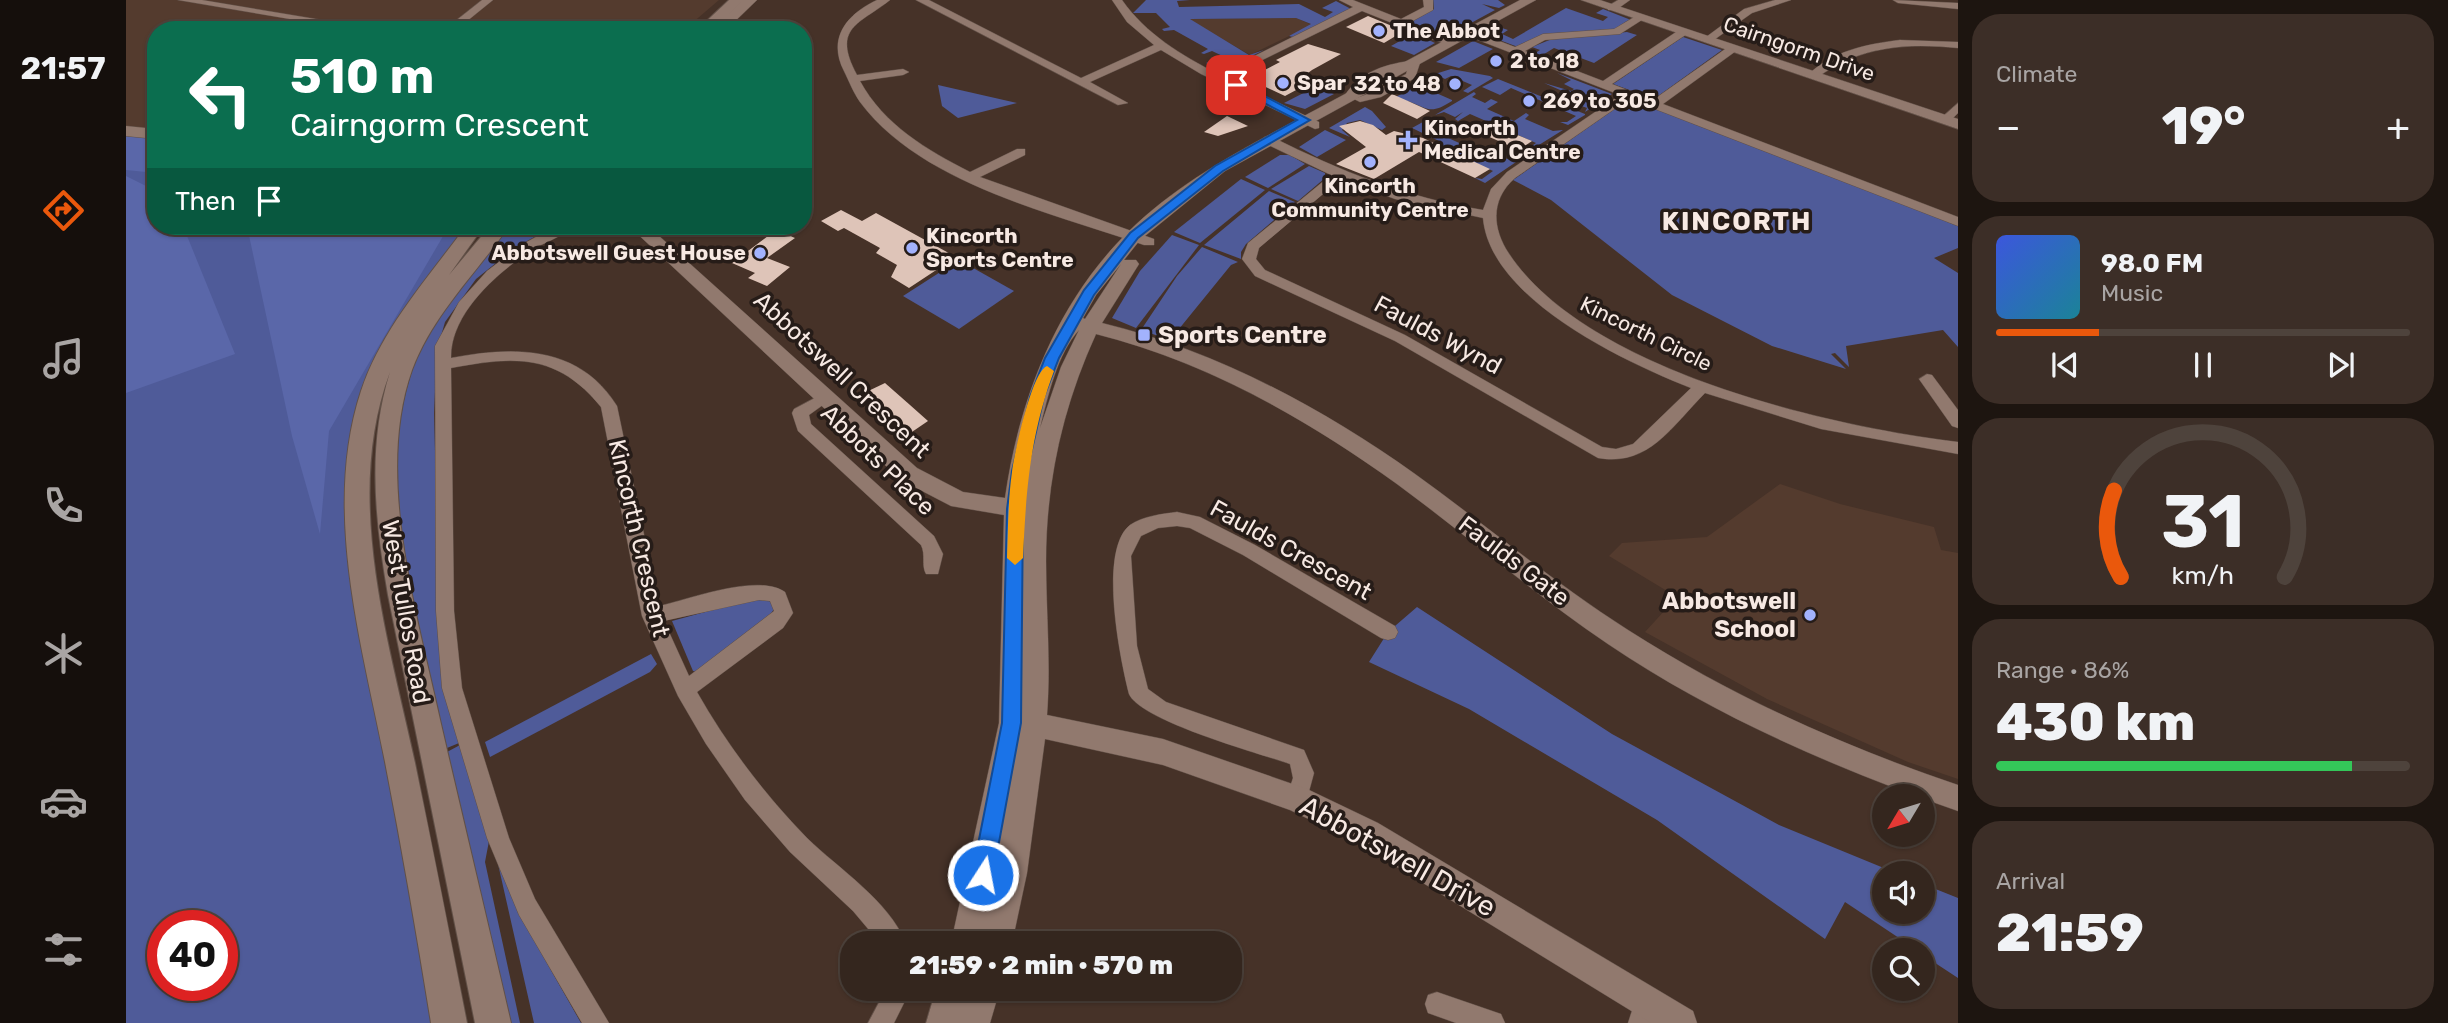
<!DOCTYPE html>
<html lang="en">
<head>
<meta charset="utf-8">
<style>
  :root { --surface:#34261e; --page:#3c2e27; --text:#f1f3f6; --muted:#a9a5a4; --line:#4e433c; --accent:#ea580c }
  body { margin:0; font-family:Rubik,sans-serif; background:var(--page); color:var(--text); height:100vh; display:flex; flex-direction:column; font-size:26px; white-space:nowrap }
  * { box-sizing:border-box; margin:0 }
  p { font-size:23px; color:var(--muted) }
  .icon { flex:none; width:38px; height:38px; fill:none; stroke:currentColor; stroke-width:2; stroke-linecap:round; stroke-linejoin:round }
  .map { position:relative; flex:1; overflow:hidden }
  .details { display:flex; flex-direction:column; gap:14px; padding:14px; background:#1d1510; width:490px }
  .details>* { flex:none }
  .top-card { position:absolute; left:21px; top:21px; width:665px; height:214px; border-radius:28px; box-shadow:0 2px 5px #0004,0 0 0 2px var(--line); background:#0b6e4f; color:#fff; overflow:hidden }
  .needle { width:46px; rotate:232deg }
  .fabs { position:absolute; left:1746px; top:784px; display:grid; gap:14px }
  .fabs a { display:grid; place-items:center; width:63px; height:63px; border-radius:50%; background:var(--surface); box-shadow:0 2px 5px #0004,0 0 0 2px var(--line); font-size:35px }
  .speed { position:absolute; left:21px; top:910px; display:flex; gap:14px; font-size:35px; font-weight:700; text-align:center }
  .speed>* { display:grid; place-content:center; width:91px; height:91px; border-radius:50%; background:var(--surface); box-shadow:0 2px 5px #0004,0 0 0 2px var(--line); line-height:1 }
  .speed .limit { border:10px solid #d22; background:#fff; color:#111 }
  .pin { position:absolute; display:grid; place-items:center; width:60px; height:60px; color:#fff; margin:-30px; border-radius:14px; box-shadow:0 4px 10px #0006 }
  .me { position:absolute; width:77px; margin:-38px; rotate:11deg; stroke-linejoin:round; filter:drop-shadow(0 0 5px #0008) }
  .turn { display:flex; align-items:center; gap:24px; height:147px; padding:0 28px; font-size:32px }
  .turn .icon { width:91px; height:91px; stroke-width:2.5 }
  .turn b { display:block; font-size:49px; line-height:60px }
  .then { display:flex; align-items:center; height:66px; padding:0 28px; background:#0003; gap:14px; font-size:26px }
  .big { font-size:52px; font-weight:800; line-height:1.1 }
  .details .card { flex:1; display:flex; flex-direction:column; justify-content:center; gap:10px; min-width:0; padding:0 24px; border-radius:28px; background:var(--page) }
  .details .dial { align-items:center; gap:0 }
  .dial svg { height:182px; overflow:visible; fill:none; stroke:var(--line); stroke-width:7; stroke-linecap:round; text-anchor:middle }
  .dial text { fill:var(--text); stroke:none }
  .song { display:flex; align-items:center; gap:21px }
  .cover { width:84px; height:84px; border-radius:10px; background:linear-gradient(135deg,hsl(230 70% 55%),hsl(190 70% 35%)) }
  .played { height:7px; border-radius:4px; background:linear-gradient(90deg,var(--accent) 25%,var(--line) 25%) }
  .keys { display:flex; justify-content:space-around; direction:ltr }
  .heat { display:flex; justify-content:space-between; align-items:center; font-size:38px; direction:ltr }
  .charge { height:10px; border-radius:5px; background:linear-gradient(90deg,#34c759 86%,var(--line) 0) }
  .trip { position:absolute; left:714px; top:931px; width:402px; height:70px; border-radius:28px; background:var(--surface); box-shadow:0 2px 5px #0004,0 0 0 2px var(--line); font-weight:800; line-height:70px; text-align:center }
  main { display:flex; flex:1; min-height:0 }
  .tab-bar { display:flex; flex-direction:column; width:126px; justify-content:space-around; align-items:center; background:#150f0c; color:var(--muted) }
  .tab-bar .icon { width:49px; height:49px }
  .tab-bar .active { color:var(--accent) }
  .tab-bar b { font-size:32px; color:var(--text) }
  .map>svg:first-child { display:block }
  .built { fill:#543b2e }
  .green { fill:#4f5b99; fill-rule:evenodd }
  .forest { fill:#5a67a9 }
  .building { fill:#dec4b8 }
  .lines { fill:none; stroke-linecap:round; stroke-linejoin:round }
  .minor-casing { stroke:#615047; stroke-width:1 }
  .tertiary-casing { stroke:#615047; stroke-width:1 }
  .secondary-casing { stroke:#615047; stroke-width:2 }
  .minor { fill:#91796e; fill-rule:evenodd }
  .tertiary { fill:#91796e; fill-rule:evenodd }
  .secondary { fill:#91796e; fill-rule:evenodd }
  .route { fill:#1a73e8; stroke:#114b97; stroke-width:2 }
  .slow { fill:#f59e0b }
  .poi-dot { fill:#a2b2fd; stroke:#261c18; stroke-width:2.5 }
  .labels { text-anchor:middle; stroke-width:7; stroke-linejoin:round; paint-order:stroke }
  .far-poi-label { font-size:21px; font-weight:bold; fill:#f7e9e3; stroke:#261c18; text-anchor:start }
  .far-street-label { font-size:21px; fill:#f7e9e3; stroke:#261c18 }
  .poi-label { font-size:24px; font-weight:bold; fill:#f7e9e3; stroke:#261c18; text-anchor:start }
  .street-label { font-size:24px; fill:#f7e9e3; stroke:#261c18 }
  .far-district-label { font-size:26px; font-weight:bold; letter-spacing:2px; fill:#f7e9e3; stroke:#261c18 }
  .near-street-label { font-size:28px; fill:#f7e9e3; stroke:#261c18 }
</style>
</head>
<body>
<main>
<nav class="tab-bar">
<b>21:57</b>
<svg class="icon active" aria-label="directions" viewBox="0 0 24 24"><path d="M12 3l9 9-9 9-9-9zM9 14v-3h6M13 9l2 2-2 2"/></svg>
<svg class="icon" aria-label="music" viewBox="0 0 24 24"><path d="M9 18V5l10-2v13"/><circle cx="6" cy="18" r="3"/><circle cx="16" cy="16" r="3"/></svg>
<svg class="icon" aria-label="phone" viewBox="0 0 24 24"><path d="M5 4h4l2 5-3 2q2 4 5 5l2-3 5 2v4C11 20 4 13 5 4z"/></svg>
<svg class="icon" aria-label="climate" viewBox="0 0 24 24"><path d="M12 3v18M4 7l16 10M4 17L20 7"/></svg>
<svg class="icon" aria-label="car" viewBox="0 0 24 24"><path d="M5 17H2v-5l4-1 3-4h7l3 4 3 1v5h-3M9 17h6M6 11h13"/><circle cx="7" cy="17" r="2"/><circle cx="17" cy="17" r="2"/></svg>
<svg class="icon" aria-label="filters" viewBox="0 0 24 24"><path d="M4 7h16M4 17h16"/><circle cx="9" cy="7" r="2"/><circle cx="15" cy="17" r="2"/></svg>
</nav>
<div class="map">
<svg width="1832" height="1023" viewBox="0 0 1832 1023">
  <rect width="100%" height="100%" fill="#463228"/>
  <g class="built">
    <polygon points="0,0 593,0 558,30 30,30 30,131 0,128"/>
    <polygon points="1170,18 1186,25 1124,55 1062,19"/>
    <polygon points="1654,484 1714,504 1808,527 1815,550 1832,553 1832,779 1782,762 1641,699 1519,632 1551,597 1483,556 1496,543 1581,537"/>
  </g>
  <g class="green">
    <polygon points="1020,0 1064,0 1051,1 1053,7 1173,4 1199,17 1207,12 1196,8 1210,1 1225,9 1167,37 1163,36 1185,24 1170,18 1064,19 1123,55 1138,50 1096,71 1080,63 1087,60 1095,64 1103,59 1086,51 1078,54 1075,53 1082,49 1048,30 1038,31 1036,29 1044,27 1030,13 1007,13"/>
    <polygon points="1307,0 1372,0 1379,5 1373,8 1356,4 1369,10 1321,36 1284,22 1308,9"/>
    <polygon points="1440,8 1477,21 1482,17 1470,13 1477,9 1505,20 1487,31 1417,35 1392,47 1360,35 1373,27 1382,30 1376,34 1387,39"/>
    <polygon points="1501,32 1511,35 1468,63 1428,48 1415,56 1403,49 1411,52 1414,50 1406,47 1426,39"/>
    <polygon points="1288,33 1309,43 1288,55 1265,46"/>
    <polygon points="1557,37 1596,50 1528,99 1487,84"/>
    <polygon points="1347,41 1367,49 1333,68 1310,62"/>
    <polygon points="1325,69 1364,76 1367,78 1342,93 1337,91 1346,85 1325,76 1319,79 1309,74"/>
    <polygon points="1431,73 1486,94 1459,112 1461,108 1450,104 1457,100 1418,83 1445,91 1448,89 1438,84 1445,80"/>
    <polygon points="1372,79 1459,114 1459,115 1442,125 1434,122 1441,122 1450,116 1385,88 1374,95 1356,87"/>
    <polygon points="812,85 891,103 832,118 816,106"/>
    <path d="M1292,85L1326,100V101C1305,114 1304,110 1282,101L1276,104L1266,99Z"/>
    <polygon points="1191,86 1208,94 1179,109 1158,103"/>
    <polygon points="1348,92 1350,94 1346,97 1359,103 1365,99 1372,102 1361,109 1388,121 1400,113 1403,115 1399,119 1427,131 1437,130 1400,153 1393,150 1400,150 1410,143 1344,114 1332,121 1329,119 1337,112 1329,117 1318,112 1309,115"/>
    <polygon points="1507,100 1832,225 1832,248 1808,258 1832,273 1832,347 1817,330 1720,346 1723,367 1709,353 1705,354 1720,369 1646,346 1546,295 1425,200 1387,180 1500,101"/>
    <polygon points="1239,107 1246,111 1260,127 1256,130 1234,120 1221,123 1216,130 1224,137 1203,128"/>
    <polygon points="1304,118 1307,120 1303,123 1320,131 1330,129 1318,136 1368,159 1381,152 1377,157 1384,160 1396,158 1359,183 1349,178 1356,179 1367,171 1309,144 1313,141 1286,128"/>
    <polygon points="1199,130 1220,140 1191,157 1173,147"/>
    <path d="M0,131L30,134V226H349L273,330L232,476L323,1023H0ZM37,926H96V985H37Z"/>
    <polygon points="1154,155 1164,155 1179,164 1142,188 1119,177"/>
    <polygon points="1183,166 1199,173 1199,178 1172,201 1145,189"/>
    <polygon points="1115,179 1139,190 1074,243 1048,232"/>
    <polygon points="1143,191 1169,202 1120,244 1115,252 1115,259 1078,245"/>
    <path d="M385,226H429L390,247L350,279L319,322L311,350L308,413L312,564L333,743L321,748C276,549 211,386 385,226Z"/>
    <polygon points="1046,235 1073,245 1010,328 986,318 1014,271"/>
    <polygon points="1076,247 1112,262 1105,265 1044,340 1015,330 1051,276"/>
    <polygon points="833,260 888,291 833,329 777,296"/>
    <polygon points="634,597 646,600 648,609 642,618 571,672 567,671 546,621"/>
    <polygon points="1291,607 1486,734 1653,825 1770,873 1759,873 1759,912 1797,912 1797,884 1832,898 1832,978 1797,955 1797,950 1791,950 1719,902 1699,939 1531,820 1343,709 1243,662 1262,632"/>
    <polygon points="525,654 531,664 524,672 364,757 359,742"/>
    <polygon points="334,745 363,841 359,862 394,1023 384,1023 321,752"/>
    <polygon points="372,864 409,942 455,1023 408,1023"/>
  </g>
  <g class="forest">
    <polygon points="0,135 30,139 30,173 0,170"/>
    <polygon points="0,176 30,191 30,226 57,226 109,354 0,393"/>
    <polygon points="121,226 323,226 203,431 194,534 166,436"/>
  </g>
  <g class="building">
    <polygon points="1242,16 1278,31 1258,43 1220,27"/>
    <polygon points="1182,44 1215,54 1186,70 1178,76 1187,81 1159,96 1125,80 1129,78 1125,77 1154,62 1150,60"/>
    <polygon points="1266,94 1282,101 1304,111 1291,119 1257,103"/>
    <polygon points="1101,116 1122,126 1092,136 1078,132"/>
    <polygon points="1234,121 1247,125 1260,135 1268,131 1297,138 1364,169 1349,178 1293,152 1248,179 1210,164 1240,147 1213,126"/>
    <polygon points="1372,127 1406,141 1393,150 1359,135"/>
    <polygon points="715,210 736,221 750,213 830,257 783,288 765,277 771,265 750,253 754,248 718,228 712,231 695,221"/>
    <polygon points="650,230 669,238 641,258 664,267 641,286 622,278 629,273 606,263"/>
    <polygon points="759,383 784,405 802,421 780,436 736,394"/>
  </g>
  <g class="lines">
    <defs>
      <g id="minor">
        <polygon points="52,0 76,0 256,30 229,30"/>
        <polygon points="356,0 367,0 330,30 318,30"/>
        <path d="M751,0H764C734,24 705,27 731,75L777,69L783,72L777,75L734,81C758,125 801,150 844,172L891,149H899V155L854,177L1028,239V245H1018C927,213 795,184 734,102C727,92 723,81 718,71C701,38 721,14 751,0Z"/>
        <path d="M790,0H803L955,78L1028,45L1001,22L986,0H996C1020,34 1055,55 1092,74L1227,7L1213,0H1227L1275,19L1298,7L1297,0H1307V10L1283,23L1330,43L1321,45L1236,11L1100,78L1193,122V128L1189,129L1075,74L1035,50L964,82L1002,103L992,105Z"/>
        <polygon points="1492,0 1504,0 1490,10 1482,10 1482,6"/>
        <polygon points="1649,0 1665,0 1626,13 1585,42 1576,40 1618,9"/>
        <polygon points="1767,0 1832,3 1832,9 1772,3"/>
        <path d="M1510,16L1519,18L1494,34L1419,40L1399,51L1477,81L1553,30H1561V34L1486,84L1527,100L1602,47H1610V51L1537,104L1832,217V226L1503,99L1389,178C1367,197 1365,223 1380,249C1454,369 1700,426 1832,442V454L1695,429L1579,393C1546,426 1523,467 1472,458L1269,341L1129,276L1116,259L1122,243L1205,175L1138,143V137H1146C1214,171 1282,198 1357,210L1365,189L1381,172L1494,95L1339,35V31H1347L1389,47L1417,34L1488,29ZM1215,179L1269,199L1357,218C1364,299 1499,362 1565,388L1507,444L1490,449L1476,447L1279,335L1139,270L1130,259L1133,248Z"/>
        <path d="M1774,40L1832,42V48C1781,43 1733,46 1691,78L1681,76C1705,51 1741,44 1774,40Z"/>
        <path d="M1289,60L1294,63L1289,78L1255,97L1234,102L1228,99L1247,92L1280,74L1282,67L1248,78L1229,97L1219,95C1236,70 1261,64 1289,60Z"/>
        <polygon points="1832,103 1832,113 1823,122 1815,122 1815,118"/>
        <path d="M430,226H447C436,237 417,243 404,251C370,274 324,314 325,358C388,346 453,345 491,406L533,606C564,599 632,573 659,592L667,613L657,628L571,692C601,745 639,795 681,838C714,870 762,900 780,943H754L727,911L664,852L619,800L580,744L552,696L516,616L475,407C431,353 389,356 325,368L328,611L336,688L383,838L409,899L483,1023H456L393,915L361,838L316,688L310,611L309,346L333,302L361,271L395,245ZM633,600L644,601L648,611L563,676L538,621Z"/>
        <polygon points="1801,374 1806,375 1832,410 1832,428 1826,426 1793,379"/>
        <path d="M700,392L708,397L683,415L685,424L808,536L817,554L812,574H800C795,565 800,555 795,545L672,431L666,413L668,409Z"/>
        <path d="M1051,512L1074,517L1129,545L1269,626L1272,632L1269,638L1262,640L1255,638L1117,555L1064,528L1051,526L1032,528L1015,536L1005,556L1011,646L1022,689L1040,702L1178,750L1188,773L1179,806L1171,809L1163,806L1160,799L1167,778L1164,764C1132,753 1015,721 1003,694C994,659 972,550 1004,525C1017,516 1036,514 1051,512Z"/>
        <polygon points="760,989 785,989 768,1023 742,1023"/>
        <polygon points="1521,989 1530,992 1533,1001 1528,1023 1502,1023 1512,992"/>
        <polygon points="1311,992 1375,1014 1379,1023 1330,1023 1302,1013 1299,1004 1302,995"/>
      </g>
      <g id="tertiary">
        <polygon points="617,0 631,0 600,30 585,30"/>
        <path d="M1394,0H1410L1099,171L1014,240L998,260H1010L1013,264L976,323C1088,350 1195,407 1289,474C1360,525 1428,583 1502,630C1605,696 1716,746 1832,785V811C1714,770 1590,717 1482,644C1409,595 1342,536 1271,484C1181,419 1079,361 970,334C937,406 920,481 920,561C920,612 925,663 921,715L1037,739L1181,789L1252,823L1567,1011L1571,1023H1525L1232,843L1164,810L1037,765L919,739L901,873L886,943H825L873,723L878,515L825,506L775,480L503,226H522L791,468L837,492L879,498C893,400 930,303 1002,232C1057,178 1126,144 1193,108C1260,72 1327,36 1394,0ZM995,264L959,319L957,318L970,295ZM953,330L935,367L914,428C922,396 931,354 953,330Z"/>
        <polygon points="1455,0 1474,0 1832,119 1832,129"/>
        <polygon points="0,126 30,129 30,139 0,136"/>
        <polygon points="810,989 842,989 840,994 842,989 874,989 864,1023 800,1023"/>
      </g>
      <g id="secondary">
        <polygon points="603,0 618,0 587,30 571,30"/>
        <path d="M340,226H358L323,275L364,226H383C350,274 307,314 286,370C248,477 292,617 315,724C338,824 362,923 385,1023H349L262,595C249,520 241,446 264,372C217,497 262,638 289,763C307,849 324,936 341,1023H305C291,936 276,849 259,762C236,644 196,510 235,391C256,328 302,278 340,226Z"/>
      </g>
    </defs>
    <use href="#minor" class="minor-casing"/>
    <use href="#tertiary" class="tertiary-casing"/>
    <use href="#secondary" class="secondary-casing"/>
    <use href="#minor" class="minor"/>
    <use href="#tertiary" class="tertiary"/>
    <use href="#secondary" class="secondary"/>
  </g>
  <polygon class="route" points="1107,83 1114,83 1184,120 1097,171 1012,238 968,295 933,358 918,397 901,471 897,509 895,723 867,875 864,882 857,885 849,882 846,875 876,723 881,509 886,471 904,397 919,358 958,290 1004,233 1089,166 1171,120 1107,87"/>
  <path class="slow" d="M921,366L928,371C904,435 900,491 897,558L889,565L881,558C882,530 882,500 886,472C888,454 906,371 921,366Z"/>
  <g class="poi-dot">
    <circle cx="1253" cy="31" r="7"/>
    <circle cx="1370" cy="61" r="7"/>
    <circle cx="1157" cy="83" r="7"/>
    <circle cx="1329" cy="84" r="7"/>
    <circle cx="1403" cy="101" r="7"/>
    <path d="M1278.5 129.5h7v7h7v7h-7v7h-7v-7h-7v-7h7z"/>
    <circle cx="1244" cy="162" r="7"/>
    <circle cx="786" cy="248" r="7"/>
    <circle cx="634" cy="253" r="7"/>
    <rect x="1011" y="328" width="14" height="14" rx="3.5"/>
    <circle cx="1684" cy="615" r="7"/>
  </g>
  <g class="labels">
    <g class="far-poi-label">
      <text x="1267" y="38">The Abbot</text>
      <text x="1384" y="68">2 to 18</text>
      <text x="1171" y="90">Spar</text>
      <text x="1315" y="91" text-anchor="end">32 to 48</text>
      <text x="1417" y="108">269 to 305</text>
      <text x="1298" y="135">Kincorth<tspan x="1298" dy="24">Medical Centre</tspan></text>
      <text x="1244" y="193" text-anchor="middle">Kincorth<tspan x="1244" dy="24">Community Centre</tspan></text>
      <text x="800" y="243">Kincorth<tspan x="800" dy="24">Sports Centre</tspan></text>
      <text x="620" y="260" text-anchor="end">Abbotswell Guest House</text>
    </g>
    <g class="far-street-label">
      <text transform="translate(1673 49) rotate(19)" y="7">Cairngorm Drive</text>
      <text transform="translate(1520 334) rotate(26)" y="7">Kincorth Circle</text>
    </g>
    <g class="poi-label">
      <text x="1032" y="343">Sports Centre</text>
      <text x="1670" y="609" text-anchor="end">Abbotswell<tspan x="1670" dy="28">School</tspan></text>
    </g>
    <g class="street-label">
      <text transform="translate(1312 335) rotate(28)" y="8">Faulds Wynd</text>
      <text transform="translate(716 375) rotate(43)" y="8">Abbotswell Crescent</text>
      <text transform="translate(752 460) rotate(44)" y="8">Abbots Place</text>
      <text transform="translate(513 538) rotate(77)" y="8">Kincorth Crescent</text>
      <text transform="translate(1165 550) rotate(29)" y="8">Faulds Crescent</text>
      <text transform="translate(1388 561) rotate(37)" y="8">Faulds Gate</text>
      <text transform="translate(280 612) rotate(80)" y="8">West Tullos Road</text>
    </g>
    <g class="far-district-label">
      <text x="1611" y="230">KINCORTH</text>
    </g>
    <g class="near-street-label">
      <text transform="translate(1272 856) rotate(29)" y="10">Abbotswell Drive</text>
    </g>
  </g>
</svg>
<div class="fabs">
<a><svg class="needle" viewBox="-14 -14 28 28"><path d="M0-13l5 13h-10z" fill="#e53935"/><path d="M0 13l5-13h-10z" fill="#a9a5a4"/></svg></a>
<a><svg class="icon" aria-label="sound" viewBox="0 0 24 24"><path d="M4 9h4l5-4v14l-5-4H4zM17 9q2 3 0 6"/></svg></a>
<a><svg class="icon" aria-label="search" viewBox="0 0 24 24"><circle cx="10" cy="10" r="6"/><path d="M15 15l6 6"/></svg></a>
</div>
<div class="speed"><div class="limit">40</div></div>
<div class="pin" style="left:1110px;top:85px;background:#d93025"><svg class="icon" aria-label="arrive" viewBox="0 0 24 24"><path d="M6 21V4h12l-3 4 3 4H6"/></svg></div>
<svg class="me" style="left:857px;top:875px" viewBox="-20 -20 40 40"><circle r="17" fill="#1a73e8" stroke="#fff" stroke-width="3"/><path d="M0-11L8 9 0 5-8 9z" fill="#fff"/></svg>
<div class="trip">21:59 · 2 min · 570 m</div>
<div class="top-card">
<div class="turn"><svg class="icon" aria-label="left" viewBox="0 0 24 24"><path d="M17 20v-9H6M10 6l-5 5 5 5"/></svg><div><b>510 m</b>Cairngorm Crescent</div></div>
<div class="then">Then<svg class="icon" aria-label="arrive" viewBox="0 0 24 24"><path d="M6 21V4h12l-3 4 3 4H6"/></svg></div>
</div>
</div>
<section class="details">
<div class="card"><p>Climate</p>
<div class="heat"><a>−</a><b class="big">19°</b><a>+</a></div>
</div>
<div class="card">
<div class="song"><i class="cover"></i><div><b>98.0 FM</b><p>Music</p></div></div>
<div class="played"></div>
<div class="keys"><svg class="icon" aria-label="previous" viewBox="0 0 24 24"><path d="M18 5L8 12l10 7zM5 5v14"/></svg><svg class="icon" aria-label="pause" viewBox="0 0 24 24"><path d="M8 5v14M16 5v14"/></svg><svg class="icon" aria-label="next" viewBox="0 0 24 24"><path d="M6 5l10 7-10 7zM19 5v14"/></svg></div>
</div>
<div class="card dial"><svg viewBox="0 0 100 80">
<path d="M14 69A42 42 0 1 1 86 69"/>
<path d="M14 69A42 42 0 0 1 11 31" stroke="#ea580c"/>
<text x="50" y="56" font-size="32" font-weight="700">31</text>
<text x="50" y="72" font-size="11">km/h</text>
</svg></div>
<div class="card"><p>Range · 86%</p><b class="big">430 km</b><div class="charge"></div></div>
<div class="card"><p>Arrival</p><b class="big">21:59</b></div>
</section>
</main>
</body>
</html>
